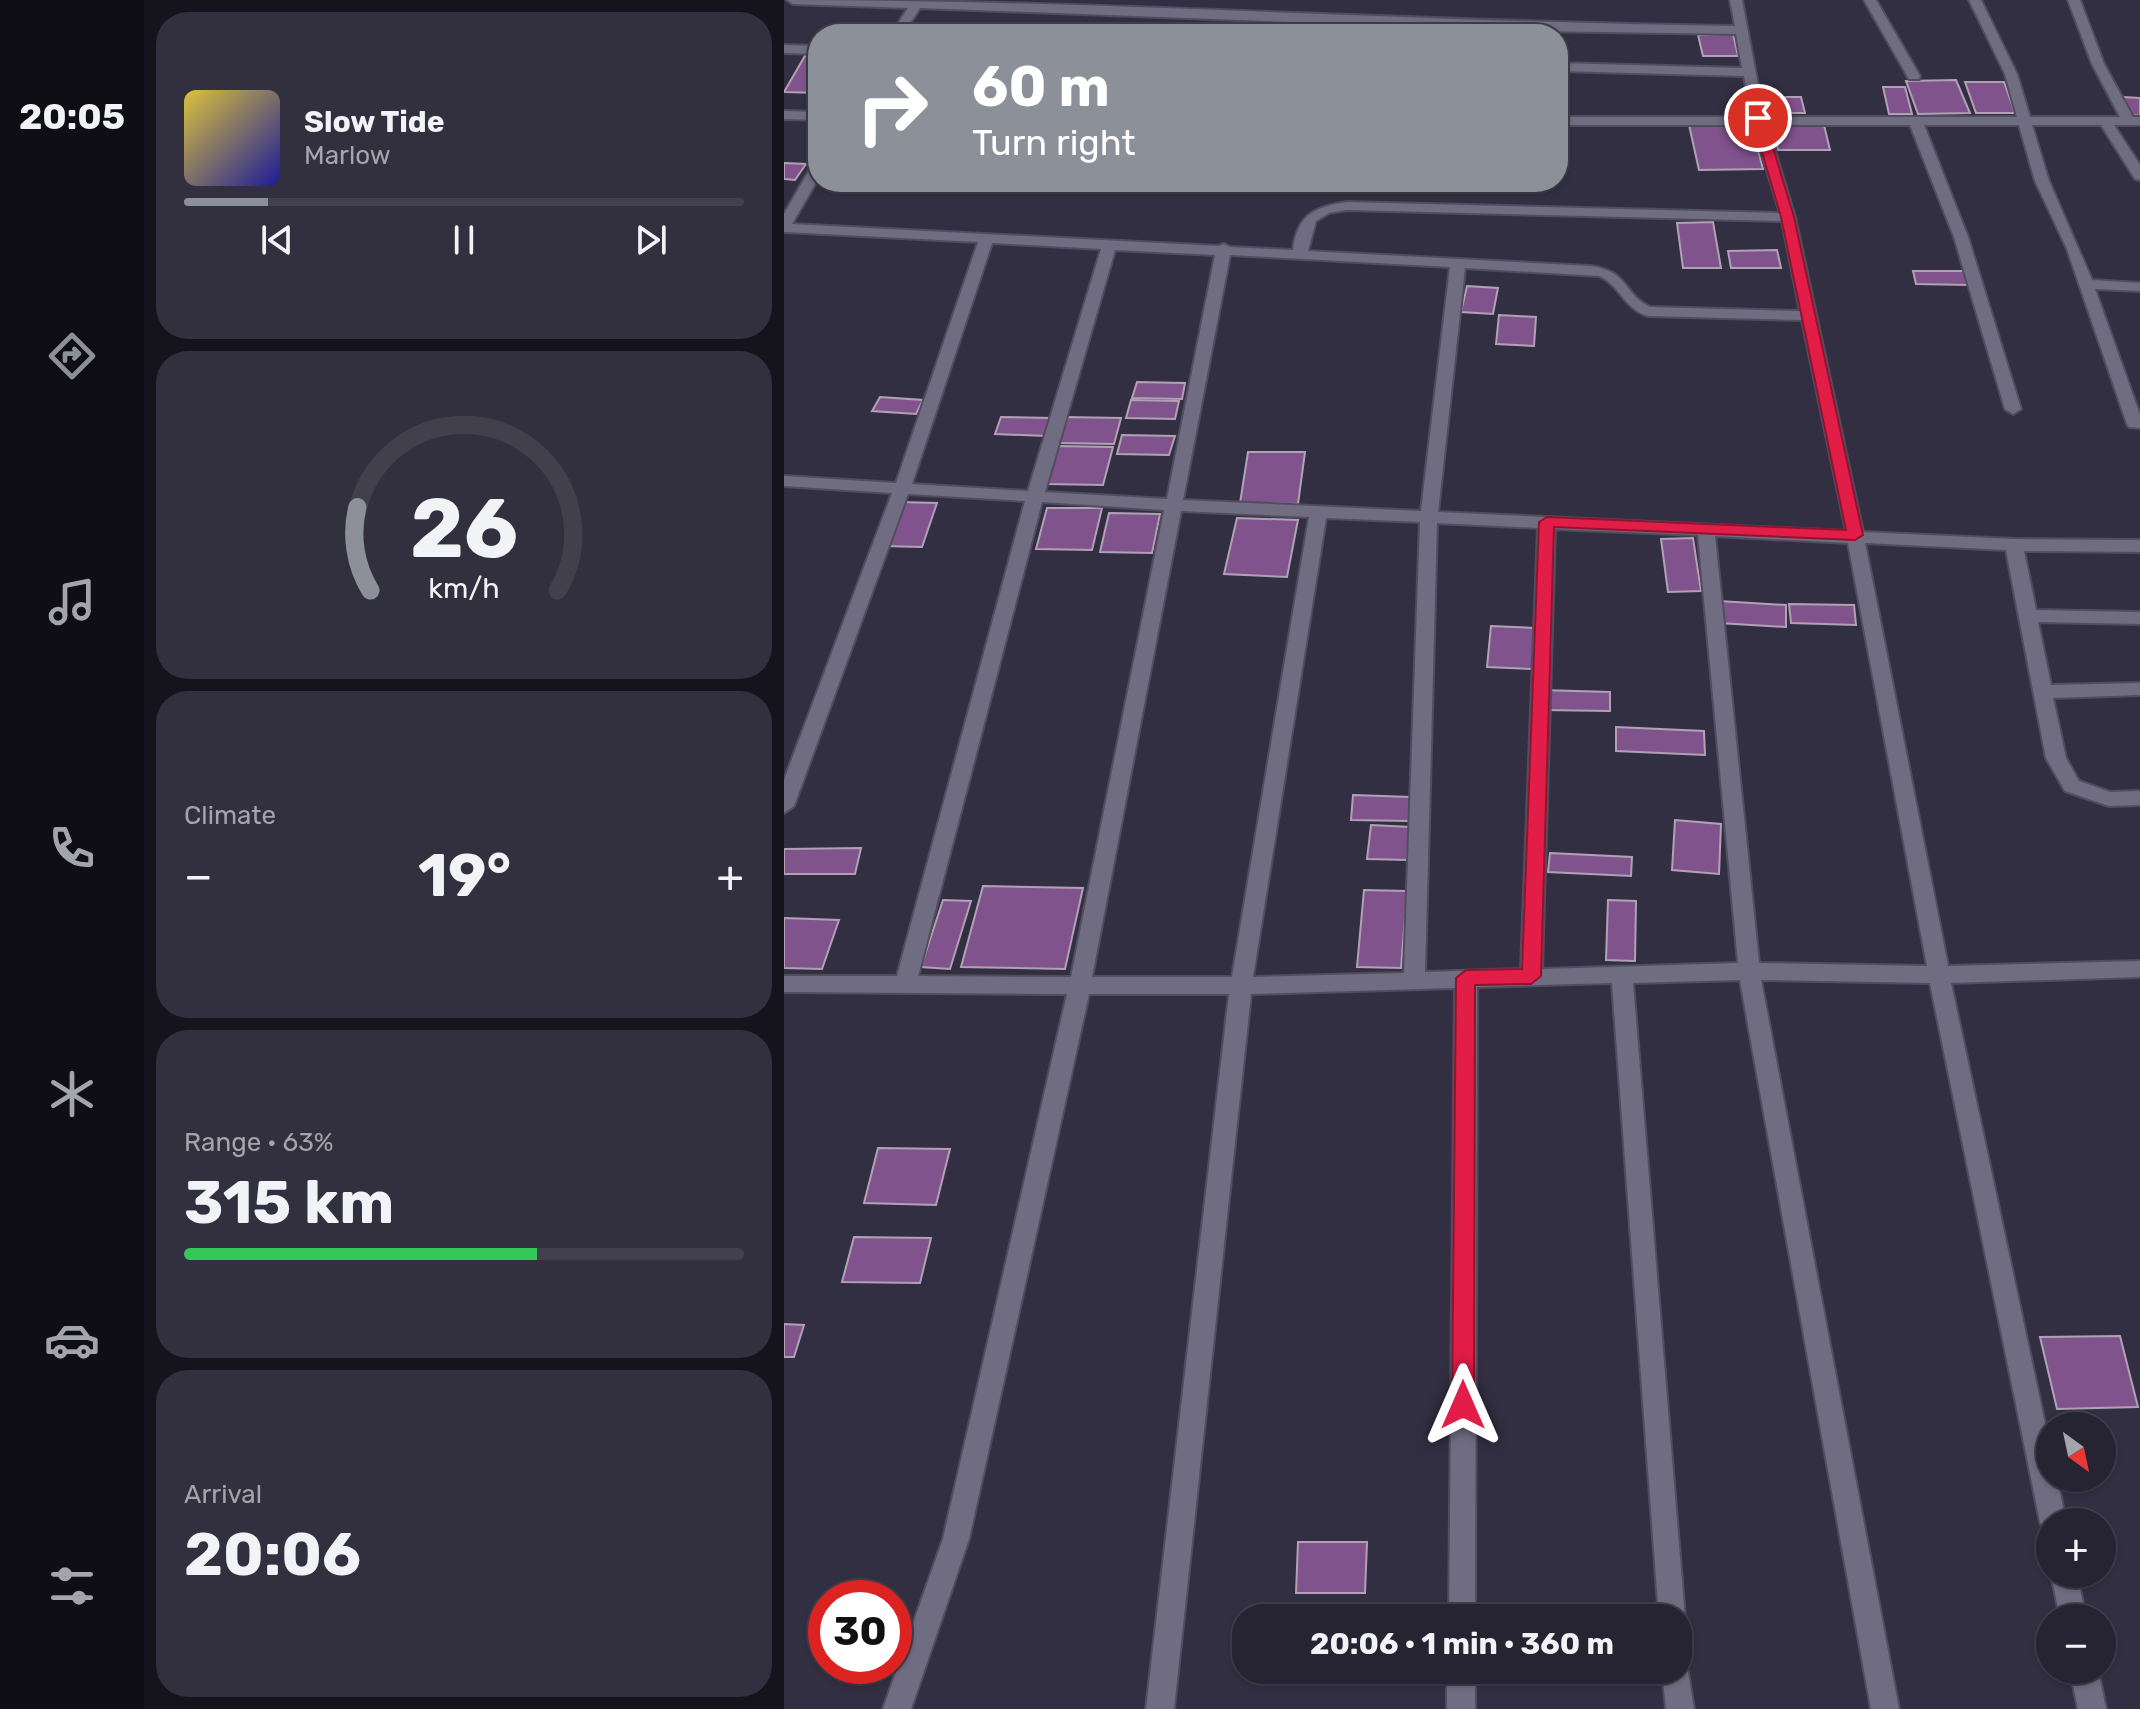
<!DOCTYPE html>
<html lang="en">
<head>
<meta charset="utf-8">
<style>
  :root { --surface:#262332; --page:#322f3e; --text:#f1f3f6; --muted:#a4a4ac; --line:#42404d; --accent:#8c9099 }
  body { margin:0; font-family:Rubik,sans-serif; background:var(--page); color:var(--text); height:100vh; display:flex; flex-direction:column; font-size:30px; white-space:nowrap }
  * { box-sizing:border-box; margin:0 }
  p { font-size:26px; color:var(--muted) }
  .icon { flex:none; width:44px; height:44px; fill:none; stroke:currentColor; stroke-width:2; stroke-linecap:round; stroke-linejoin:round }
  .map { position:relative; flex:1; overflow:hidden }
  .details { display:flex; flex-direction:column; gap:12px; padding:12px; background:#15131c; width:640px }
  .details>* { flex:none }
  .guide { position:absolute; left:24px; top:24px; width:760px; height:168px; border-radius:32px; box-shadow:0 2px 6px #0004,0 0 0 2px var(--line); background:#8c9099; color:#fff; overflow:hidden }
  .needle { width:52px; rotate:147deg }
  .controls { position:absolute; left:1252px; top:1412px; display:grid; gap:16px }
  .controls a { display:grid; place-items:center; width:80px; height:80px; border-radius:50%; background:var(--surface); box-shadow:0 2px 6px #0004,0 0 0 2px var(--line); font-size:40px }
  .speed { position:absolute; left:24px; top:1580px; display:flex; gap:16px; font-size:40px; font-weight:700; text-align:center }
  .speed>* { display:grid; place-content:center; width:104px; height:104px; border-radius:50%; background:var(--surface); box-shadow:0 2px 6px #0004,0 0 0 2px var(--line); line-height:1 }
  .speed .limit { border:12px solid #d22; background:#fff; color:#111 }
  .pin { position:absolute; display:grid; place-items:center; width:68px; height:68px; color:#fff; margin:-34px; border:4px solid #fff; border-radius:50%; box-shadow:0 2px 8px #0007 }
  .me { position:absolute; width:88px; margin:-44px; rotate:0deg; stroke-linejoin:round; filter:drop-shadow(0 0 6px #0008) }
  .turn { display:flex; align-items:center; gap:28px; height:168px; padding:0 32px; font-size:36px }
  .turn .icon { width:104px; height:104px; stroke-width:2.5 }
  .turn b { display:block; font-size:56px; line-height:68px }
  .big { font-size:60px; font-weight:700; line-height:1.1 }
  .details .tile { flex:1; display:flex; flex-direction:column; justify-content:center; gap:12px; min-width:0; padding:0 28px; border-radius:32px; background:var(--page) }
  .details .dial { align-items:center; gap:0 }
  .dial svg { height:208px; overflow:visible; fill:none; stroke:var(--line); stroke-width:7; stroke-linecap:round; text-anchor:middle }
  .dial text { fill:var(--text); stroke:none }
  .song { display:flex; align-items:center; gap:24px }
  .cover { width:96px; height:96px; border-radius:12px; background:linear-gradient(135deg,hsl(50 70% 55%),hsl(240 70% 35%)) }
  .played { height:8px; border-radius:4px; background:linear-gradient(90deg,var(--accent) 15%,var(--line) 15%) }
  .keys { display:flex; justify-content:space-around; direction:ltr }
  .heat { display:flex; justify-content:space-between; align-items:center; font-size:44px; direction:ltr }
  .charge { height:12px; border-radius:6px; background:linear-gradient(90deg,#34c759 63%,var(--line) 0) }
  .trip { position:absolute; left:448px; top:1604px; width:460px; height:80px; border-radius:32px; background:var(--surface); box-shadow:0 2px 6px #0004,0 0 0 2px var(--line); font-weight:700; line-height:80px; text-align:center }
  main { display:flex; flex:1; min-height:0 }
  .tabs { display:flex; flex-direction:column; width:144px; justify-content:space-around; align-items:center; background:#0f0e14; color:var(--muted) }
  .tabs .icon { width:56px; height:56px }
  .tabs .on { color:var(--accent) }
  .tabs b { font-size:36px; color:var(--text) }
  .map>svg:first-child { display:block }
  .building { fill:#81538d; stroke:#b1a1b5; stroke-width:2 }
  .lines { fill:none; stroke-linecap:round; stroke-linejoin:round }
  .minor-casing { stroke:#504d5d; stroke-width:4 }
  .minor { fill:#706c82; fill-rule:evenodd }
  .route { fill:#e11d48; stroke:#92132f; stroke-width:2 }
</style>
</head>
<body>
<main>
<nav class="tabs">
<b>20:05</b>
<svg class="icon on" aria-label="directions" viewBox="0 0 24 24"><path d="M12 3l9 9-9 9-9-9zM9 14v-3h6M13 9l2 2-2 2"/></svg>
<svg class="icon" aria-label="music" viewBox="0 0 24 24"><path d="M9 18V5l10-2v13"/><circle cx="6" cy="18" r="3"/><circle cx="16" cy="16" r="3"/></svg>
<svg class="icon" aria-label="phone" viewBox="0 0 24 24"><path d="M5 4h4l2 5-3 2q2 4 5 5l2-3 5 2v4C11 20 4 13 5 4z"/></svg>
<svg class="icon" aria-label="climate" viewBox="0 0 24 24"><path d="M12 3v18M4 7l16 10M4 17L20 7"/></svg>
<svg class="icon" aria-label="car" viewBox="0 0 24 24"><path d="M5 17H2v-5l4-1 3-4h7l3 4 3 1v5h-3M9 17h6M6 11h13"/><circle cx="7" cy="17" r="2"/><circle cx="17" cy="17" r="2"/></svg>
<svg class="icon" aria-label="filters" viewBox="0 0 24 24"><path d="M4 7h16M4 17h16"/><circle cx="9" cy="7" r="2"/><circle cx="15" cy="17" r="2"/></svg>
</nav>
<section class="details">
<div class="tile">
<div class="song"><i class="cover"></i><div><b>Slow Tide</b><p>Marlow</p></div></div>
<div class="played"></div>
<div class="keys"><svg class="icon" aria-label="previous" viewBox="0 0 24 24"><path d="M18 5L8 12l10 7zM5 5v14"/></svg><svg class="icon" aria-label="pause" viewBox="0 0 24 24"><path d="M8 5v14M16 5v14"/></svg><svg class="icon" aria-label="next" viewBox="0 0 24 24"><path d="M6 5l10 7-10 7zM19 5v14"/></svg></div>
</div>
<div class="tile dial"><svg viewBox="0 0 100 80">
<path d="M14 69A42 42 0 1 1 86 69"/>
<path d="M14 69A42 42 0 0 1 9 37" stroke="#8c9099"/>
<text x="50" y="56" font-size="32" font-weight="700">26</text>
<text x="50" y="72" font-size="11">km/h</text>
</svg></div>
<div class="tile"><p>Climate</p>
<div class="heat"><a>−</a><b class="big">19°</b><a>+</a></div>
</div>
<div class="tile"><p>Range · 63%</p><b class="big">315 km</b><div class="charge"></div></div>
<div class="tile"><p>Arrival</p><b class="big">20:06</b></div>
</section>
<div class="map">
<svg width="1356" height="1709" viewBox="0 0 1356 1709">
  <rect width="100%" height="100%" fill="#332f42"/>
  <g class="building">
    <polygon points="435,24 475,25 473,34 433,34"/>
    <polygon points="949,34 954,56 919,56 914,35"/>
    <polygon points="22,54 34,54 34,93 0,92"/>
    <polygon points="1172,80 1186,113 1134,114 1122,81"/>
    <polygon points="1181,82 1220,82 1231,113 1192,113"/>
    <polygon points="1099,87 1121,87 1128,114 1105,114"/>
    <polygon points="985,97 1017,97 1021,113 989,113"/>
    <polygon points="1339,97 1356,98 1356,116 1345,115"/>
    <polygon points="967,124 979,169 915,170 905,125"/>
    <polygon points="1040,125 1046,150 994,150 989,126"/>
    <polygon points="0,163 22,164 11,180 0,179"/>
    <polygon points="929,222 937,268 899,268 893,223"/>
    <polygon points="993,250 997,268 947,268 944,251"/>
    <polygon points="1129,271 1180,271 1184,285 1132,284"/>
    <polygon points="683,286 714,288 709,314 677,312"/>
    <polygon points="715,315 752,317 750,346 712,344"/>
    <polygon points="353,382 401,383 398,399 348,398"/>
    <polygon points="96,397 139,400 132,414 88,411"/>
    <polygon points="347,400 395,401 391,419 342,418"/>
    <polygon points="217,417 267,418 261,436 211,434"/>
    <polygon points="281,417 337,418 330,444 274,443"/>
    <polygon points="338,435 391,436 385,455 333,454"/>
    <polygon points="273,446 329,447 319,485 262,484"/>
    <polygon points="464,452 521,452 514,504 456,503"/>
    <polygon points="115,502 153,503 138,547 99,546"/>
    <polygon points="263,508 318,508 308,550 252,549"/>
    <polygon points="325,513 376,514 368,553 316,552"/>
    <polygon points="453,518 514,520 503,577 440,574"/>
    <polygon points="909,538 917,591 884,592 877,539"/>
    <polygon points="935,601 1002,605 1002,627 935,623"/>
    <polygon points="1005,604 1070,605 1072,625 1007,623"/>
    <polygon points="707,626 752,628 748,669 703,667"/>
    <polygon points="757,690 826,692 826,711 757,710"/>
    <polygon points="832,727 920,731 921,755 832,751"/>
    <polygon points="569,795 627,797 625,821 567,820"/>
    <polygon points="891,820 937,824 935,874 888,870"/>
    <polygon points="587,825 626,827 623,860 583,859"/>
    <polygon points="77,848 71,874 0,874 0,849"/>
    <polygon points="766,853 848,857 847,876 764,872"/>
    <polygon points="199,886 299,888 281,969 177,967"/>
    <polygon points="580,890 623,891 617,968 573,967"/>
    <polygon points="159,900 187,901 166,969 137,967"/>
    <polygon points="824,900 852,901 851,961 822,960"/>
    <polygon points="0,918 55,920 38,969 0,968"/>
    <polygon points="94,1148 166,1149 152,1205 80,1203"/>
    <polygon points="70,1237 147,1238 136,1283 58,1282"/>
    <polygon points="0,1324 20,1325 10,1357 0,1357"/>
    <polygon points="1336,1336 1354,1407 1273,1409 1256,1337"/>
    <polygon points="514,1542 583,1542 581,1593 512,1593"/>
  </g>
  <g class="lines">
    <defs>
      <g id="minor">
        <path d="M3,0C316,0 634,22 951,26L946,0H958L980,117H1233L1221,74L1185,0H1197L1233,74L1246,117H1336L1308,64L1284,0H1296L1320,64L1349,117H1356V125H1330L1356,165V180L1351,179L1317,125H1248L1265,181L1308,280L1356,283V291L1311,289L1356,415V428L1345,427L1343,424L1283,249L1251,181L1235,125H1140L1184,237L1237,409L1229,414L1221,409L1170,237L1126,125H983L1011,217L1079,532L1230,539L1356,540V552L1240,551L1252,610L1356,612V624L1254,622L1267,685L1356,683V695L1269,698L1282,758L1295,781L1326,792L1356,791V805L1325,806L1281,791L1262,758L1222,550L1081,543L1164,966L1356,961V977L1167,983L1266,1447V1478H1273L1282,1522H1266V1534L1260,1531L1256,1522L1146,983L977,980L1115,1709H1087L956,980L849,983L901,1618L898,1628L894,1629V1618H875L828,983L693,987L691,1618H665L671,988L467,994L390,1709H362L445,994H305L185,1539L127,1709H99L159,1539L283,994L0,992V976H113L241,501L124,494L10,806L0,813V780L108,493L0,486V476L112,483L194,242L0,232V214L27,167L34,163V179L8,224L434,246L440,244L446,247L509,250C513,215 530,207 563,202L996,213L969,125H774V117H967L960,76L774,71V63L958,68L952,34L748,31L136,8L119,34H107L124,8L9,4ZM563,210L998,221L1016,311L866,307C838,293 846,272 807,266L524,251L532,221L545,213ZM208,243L317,249L244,491L128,484ZM331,250L431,255L383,499L261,492ZM446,255L666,267L637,511L399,500ZM681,268L815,276C836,285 840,309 864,316L1018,320L1062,531L654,512ZM258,502L380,510L287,977L134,976ZM397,511L525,517L448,977H308ZM542,518L636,522L620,973L469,977ZM653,523L754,528L737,969L641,972ZM771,529L914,535L954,963L758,969ZM931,536L1064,543L1143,966L975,963Z"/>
        <polygon points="1080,0 1092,0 1136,76 1135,79 1125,79"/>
        <polygon points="0,45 34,46 34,54 0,53"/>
        <polygon points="0,111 34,112 34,120 0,119"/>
        <polygon points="1267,1574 1293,1574 1302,1618 1276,1618"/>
        <polygon points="894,1657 902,1660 910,1709 882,1709 878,1670 894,1670"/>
        <rect x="663" y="1670" width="28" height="39"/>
        <polygon points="1286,1670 1314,1670 1322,1709 1294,1709"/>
      </g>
    </defs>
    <use href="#minor" class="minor-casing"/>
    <use href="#minor" class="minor"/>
  </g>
  <polygon class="route" points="974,115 980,118 1010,217 1079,535 1071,540 770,527 757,976 747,984 691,985 690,1405 687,1412 679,1415 671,1412 668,1405 672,978 682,970 738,969 755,522 763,517 1062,530 997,217 968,118"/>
</svg>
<div class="controls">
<a><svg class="needle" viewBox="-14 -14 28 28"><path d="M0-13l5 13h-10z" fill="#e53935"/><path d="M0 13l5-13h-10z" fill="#a4a4ac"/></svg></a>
<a>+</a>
<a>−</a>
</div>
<div class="speed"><div class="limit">30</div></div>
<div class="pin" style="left:974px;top:118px;background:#d93025"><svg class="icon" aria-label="arrive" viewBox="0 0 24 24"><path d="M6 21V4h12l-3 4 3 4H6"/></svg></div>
<svg class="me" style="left:679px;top:1405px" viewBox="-20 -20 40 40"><path d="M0-17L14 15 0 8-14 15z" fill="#e11d48" stroke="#fff" stroke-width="4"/></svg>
<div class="trip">20:06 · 1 min · 360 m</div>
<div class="guide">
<div class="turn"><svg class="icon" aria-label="right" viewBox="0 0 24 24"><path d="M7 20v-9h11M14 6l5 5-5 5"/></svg><div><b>60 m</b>Turn right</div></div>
</div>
</div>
</main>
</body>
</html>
